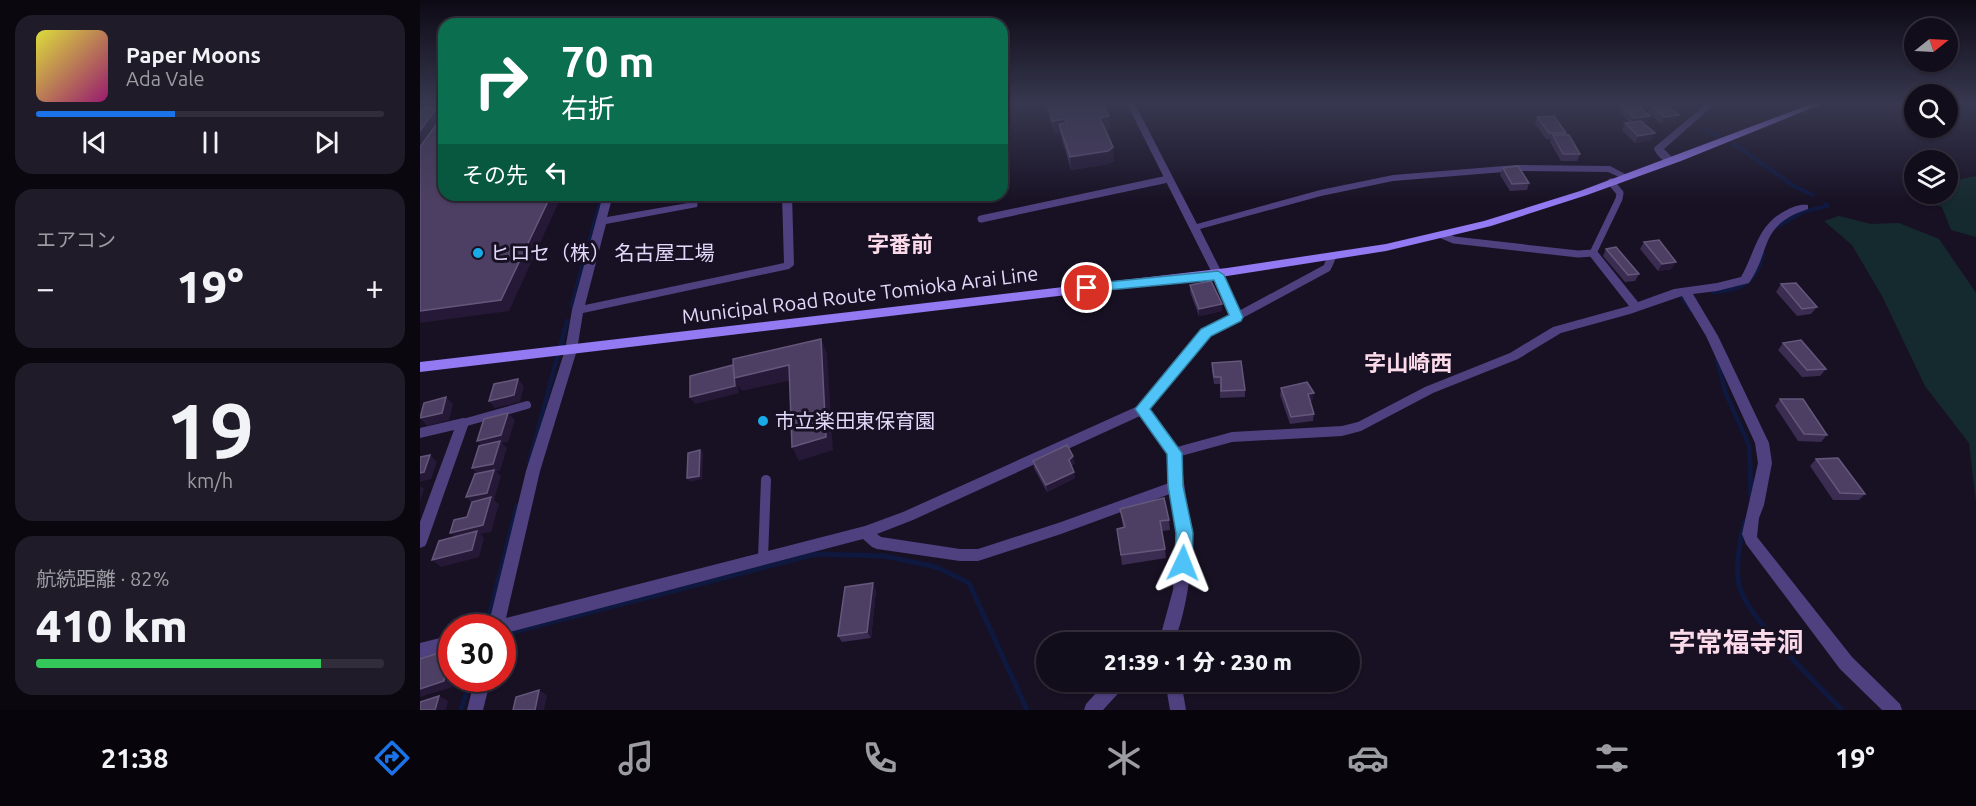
<!DOCTYPE html>
<html lang="ja">
<head>
<meta charset="utf-8">
<style>
  :root { --surface:#120d1b; --page:#1f1b28; --text:#f1f3f6; --muted:#9c9ca3; --line:#312d3a; --accent:#1a73e8 }
  body { margin:0; font-family:Ubuntu,"Noto Sans JP",sans-serif; background:var(--page); color:var(--text); height:100vh; display:flex; flex-direction:column; font-size:22px; white-space:nowrap }
  * { box-sizing:border-box; margin:0 }
  p { font-size:20px; color:var(--muted) }
  .icon { flex:none; width:33px; height:33px; fill:none; stroke:currentColor; stroke-width:2; stroke-linecap:round; stroke-linejoin:round }
  .map { position:relative; flex:1; overflow:hidden }
  .details { display:flex; flex-direction:column; gap:15px; padding:15px; background:#0a070f; width:420px }
  .details>* { flex:none }
  .banner { position:absolute; left:18px; top:18px; width:570px; height:183px; border-radius:18px; box-shadow:0 2px 4px #0004,0 0 0 2px var(--line); background:#0b6e4f; color:#fff; overflow:hidden }
  .needle { width:39px; rotate:72deg }
  .buttons { position:absolute; left:1484px; top:18px; display:grid; gap:12px }
  .buttons a { display:grid; place-items:center; width:54px; height:54px; border-radius:50%; background:var(--surface); box-shadow:0 2px 4px #0004,0 0 0 2px var(--line); font-size:30px }
  .speed { position:absolute; left:18px; top:614px; display:flex; gap:12px; font-size:30px; font-weight:700; text-align:center }
  .speed>* { display:grid; place-content:center; width:78px; height:78px; border-radius:50%; background:var(--surface); box-shadow:0 2px 4px #0004,0 0 0 2px var(--line); line-height:1 }
  .speed .limit { border:9px solid #d22; background:#fff; color:#111 }
  .pin { position:absolute; display:grid; place-items:center; width:51px; height:51px; color:#fff; margin:-26px; border:3px solid #fff; border-radius:50%; box-shadow:0 2px 6px #0007 }
  .me { position:absolute; width:66px; margin:-33px; rotate:2deg; stroke-linejoin:round; filter:drop-shadow(0 0 4px #0008) }
  .turn { display:flex; align-items:center; gap:21px; height:126px; padding:0 24px; font-size:27px }
  .turn .icon { width:78px; height:78px; stroke-width:2.5 }
  .turn b { display:block; font-size:42px; line-height:51px }
  .then { display:flex; align-items:center; height:57px; padding:0 24px; background:#0003; gap:12px; font-size:22px }
  .big { font-size:45px; font-weight:800; line-height:1.1 }
  .details .card { flex:1; display:flex; flex-direction:column; justify-content:center; gap:9px; min-width:0; padding:0 21px; border-radius:18px; background:var(--page) }
  .details .dial { align-items:center; gap:0 }
  .dial b { font-size:78px; line-height:1 }
  .song { display:flex; align-items:center; gap:18px }
  .cover { width:72px; height:72px; border-radius:9px; background:linear-gradient(135deg,hsl(60 70% 55%),hsl(320 70% 35%)) }
  .played { height:6px; border-radius:3px; background:linear-gradient(90deg,var(--accent) 40%,var(--line) 40%) }
  .keys { display:flex; justify-content:space-around; direction:ltr }
  .heat { display:flex; justify-content:space-between; align-items:center; font-size:33px; direction:ltr }
  .charge { height:9px; border-radius:4px; background:linear-gradient(90deg,#34c759 82%,var(--line) 0) }
  .trip { position:absolute; left:616px; top:632px; width:324px; height:60px; border-radius:30px; background:var(--surface); box-shadow:0 2px 4px #0004,0 0 0 2px var(--line); font-weight:800; line-height:60px; text-align:center }
  .dock { display:flex; height:96px; justify-content:space-around; align-items:center; background:#07050b; color:var(--muted) }
  .dock .icon { width:42px; height:42px }
  .dock .active { color:var(--accent) }
  .dock b { font-size:27px; color:var(--text) }
  main { display:flex; flex:1; min-height:0 }
  .map>svg:first-child { display:block }
  .green { fill:#152a2e }
  .lines { fill:none; stroke-linecap:round; stroke-linejoin:round }
  .stream-far2 { stroke:#0f183f; stroke-width:4 }
  .stream-far1 { stroke:#0f183f; stroke-width:4.5 }
  .stream { stroke:#0f183f; stroke-width:5 }
  .lane-far2 { stroke:#4f417f; stroke-width:7 }
  .lane-far1 { stroke:#4f417f; stroke-width:8 }
  .lane { stroke:#4f417f; stroke-width:10 }
  .street { fill:#4f417f; fill-rule:evenodd }
  .secondary { fill:#9379f2; fill-rule:evenodd }
  .wall { fill:#3b2c51 }
  .shaded-wall { fill:#251937 }
  .building { fill:#4d3f63; stroke:#64577b; stroke-width:1.5 }
  .route { fill:#4fc3f7; stroke:#337fa1; stroke-width:1.5 }
  .poi-dot { fill:#18abe8; stroke:#181124; stroke-width:2 }
  .labels { text-anchor:middle; stroke-width:6; stroke-linejoin:round; paint-order:stroke }
  .poi-label { font-size:20px; fill:#e3d9fb; stroke:#181124; text-anchor:start }
  .street-label { font-size:20px; fill:#e3d9fb; stroke:#181124 }
  .quarter-label { font-size:22px; font-weight:bold; fill:#fbdae9; stroke:#181124 }
  .near-quarter-label { font-size:27px; font-weight:bold; fill:#fbdae9; stroke:#181124 }
</style>
</head>
<body>
<main>
<section class="details">
<div class="card">
<div class="song"><i class="cover"></i><div><b>Paper Moons</b><p>Ada Vale</p></div></div>
<div class="played"></div>
<div class="keys"><svg class="icon" aria-label="previous" viewBox="0 0 24 24"><path d="M18 5L8 12l10 7zM5 5v14"/></svg><svg class="icon" aria-label="pause" viewBox="0 0 24 24"><path d="M8 5v14M16 5v14"/></svg><svg class="icon" aria-label="next" viewBox="0 0 24 24"><path d="M6 5l10 7-10 7zM19 5v14"/></svg></div>
</div>
<div class="card"><p>エアコン</p>
<div class="heat"><a>−</a><b class="big">19°</b><a>+</a></div>
</div>
<div class="card dial"><b>19</b><p>km/h</p></div>
<div class="card"><p>航続距離 · 82%</p><b class="big">410 km</b><div class="charge"></div></div>
</section>
<div class="map">
<svg width="1556" height="710" viewBox="0 0 1556 710">
  <rect width="100%" height="100%" fill="#181124"/>
  <g class="green">
    <polygon points="1556,176 1556,237 1531,230 1522,207 1488,195 1494,193 1527,194 1527,182"/>
    <polygon points="1419,216 1451,224 1479,223 1519,239 1556,293 1556,502 1549,443 1505,386 1462,296 1432,245 1404,221"/>
  </g>
  <g class="lines">
    <g class="stream-far2">
      <polyline points="1284,129 1297,136"/>
      <polyline points="1314,144 1374,186 1393,195"/>
      <polyline points="1356,227 1385,211 1408,206 1405,204"/>
      <polyline points="163,265 182,195"/>
      <polyline points="1340,265 1343,253"/>
    </g>
    <g class="stream-far1">
      <path d="M1293,292C1316,290 1331,287 1340,263"/>
      <polyline points="1262,297 1271,310"/>
      <polyline points="152,306 163,263"/>
      <polyline points="1297,360 1306,394 1329,445 1330,464"/>
      <polyline points="109,463 147,321"/>
    </g>
    <g class="stream">
      <polyline points="1330,463 1331,498"/>
      <path d="M1325,521C1320,540 1315,566 1319,585C1327,619 1397,683 1422,710"/>
      <polyline points="69,617 97,506"/>
      <polyline points="86,634 396,554 464,556 516,567 549,583 607,710"/>
      <polyline points="41,710 51,678"/>
    </g>
    <g class="lane-far2">
      <polyline points="561,219 748,179"/>
      <polyline points="1022,235 1034,240 1158,254 1173,253 1199,199 1200,193 1191,182"/>
      <polyline points="909,265 912,258"/>
    </g>
    <g class="lane-far1">
      <polyline points="816,317 907,268 909,263"/>
      <polyline points="43,423 107,405"/>
    </g>
    <polyline class="lane" points="343,558 346,480"/>
    <g class="street">
      <path d="M707,104H715L777,224L900,190L973,175L1096,165L1190,166L1211,177L1206,180L1188,172L1096,171L973,181L901,196L780,229L803,275L822,317L820,320L790,335L729,409L757,447L812,432L922,426L938,422L1005,387L1090,353L1133,327L1209,306L1169,255L1168,253L1169,251H1177L1218,302L1254,289L1297,283L1321,277C1335,253 1337,225 1365,211C1372,207 1380,204 1388,205V209C1338,226 1352,249 1329,283L1297,291L1273,294L1298,336L1349,443L1352,463L1344,505L1339,518L1337,537L1432,657L1480,704L1482,710H1462L1420,669L1326,544L1322,534L1338,463L1335,443L1286,336L1262,296L1210,314L1141,333L1098,359L1013,393L941,431L922,436L812,442L761,456C763,482 768,506 771,531C774,563 766,613 754,642H735L741,634L753,590L757,533L750,494L641,534L558,561H540L457,549L452,547L443,539L82,634V627H68L106,471L145,350L152,310L183,195H193L187,217L268,203L269,195H279L277,207L186,224L165,305L364,263L362,195H372L374,265L369,269L163,313L157,350L120,471L86,618L445,526L483,512L718,406L782,329L810,315L793,275ZM720,416L747,454L749,483L641,522L558,549H540L461,537L457,534L493,520Z"/>
      <path d="M1286,104H1295L1244,149L1253,158V162C1245,164 1236,156 1234,148L1236,146Z"/>
      <polygon points="43,418 48,419 49,423 7,542 5,546 0,548 0,522 34,430 0,438 0,428"/>
      <polygon points="32,635 32,650 0,659 0,643"/>
      <polygon points="55,678 71,678 63,710 47,710"/>
      <polygon points="687,681 706,681 704,687 683,710 664,710 666,704"/>
      <polygon points="745,681 761,681 766,710 750,710"/>
    </g>
    <polygon class="secondary" points="1391,104 1402,104 1261,161 1167,195 1071,226 966,251 807,276 0,372 0,362 807,268 966,244 1064,221 1160,191"/>
  </g>
  <g class="wall">
    <polygon points="627,104 690,129 685,130 694,160 689,164 651,170 640,133 635,134 629,117"/>
    <polygon points="1217,104 1238,104 1237,105 1256,122 1241,124 1228,112 1231,107 1222,108"/>
    <polygon points="1202,105 1227,122 1223,123 1232,140 1215,143 1202,130 1205,123 1209,122 1199,112"/>
    <polygon points="1117,117 1146,133 1145,135 1160,154 1157,161 1141,161 1130,142 1131,139 1126,139 1115,124"/>
    <polygon points="1083,168 1109,183 1107,190 1090,191 1080,175"/>
    <polygon points="1224,242 1252,269 1238,271 1220,249"/>
    <polygon points="1186,249 1219,274 1215,281 1205,282 1183,256"/>
    <polygon points="1361,284 1397,307 1391,314 1377,316 1356,292"/>
    <polygon points="770,285 802,311 779,316 770,292"/>
    <polygon points="1363,343 1406,369 1400,376 1382,377 1358,350"/>
    <polygon points="792,363 825,390 825,397 800,398 800,384 794,384 792,370"/>
    <polygon points="861,388 893,400 890,401 894,414 893,421 870,424 860,395"/>
    <polygon points="1360,399 1407,435 1401,442 1378,441 1355,406"/>
    <polygon points="1396,459 1445,494 1439,500 1413,500 1390,466"/>
    <polygon points="613,461 655,463 651,466 655,478 627,492 614,468"/>
    <polygon points="700,509 749,520 750,530 742,531 745,549 746,558 702,565 697,529 703,527"/>
    <polygon points="456,590 451,638 422,642 418,636"/>
  </g>
  <g class="shaded-wall">
    <polygon points="1224,104 1238,104 1237,106 1231,106 1231,107 1222,108"/>
    <polygon points="17,107 24,116 0,158 0,131"/>
    <polygon points="1259,115 1256,122 1241,124 1244,117"/>
    <polygon points="689,116 690,129 681,131 680,118"/>
    <polygon points="1230,116 1227,122 1211,124 1214,118"/>
    <polygon points="645,119 647,132 639,124 640,133 635,134 633,121"/>
    <polygon points="1235,133 1232,140 1215,143 1218,136"/>
    <polygon points="693,147 694,160 689,164 651,170 650,157"/>
    <polygon points="131,195 142,195 89,311 0,323 0,311"/>
    <polygon points="1256,262 1252,269 1238,271 1242,264"/>
    <polygon points="802,304 802,311 779,316 779,309"/>
    <polygon points="401,339 407,353 413,450 379,461 372,447"/>
    <polygon points="313,365 369,365 376,379 322,391 318,385 319,393 275,404 270,397"/>
    <polygon points="98,379 104,386 100,402 75,408 69,401"/>
    <polygon points="894,393 893,400 887,401 888,394"/>
    <polygon points="26,397 33,404 29,420 7,426 0,418"/>
    <polygon points="88,413 95,420 88,442 82,443 87,448 80,471 76,471 81,476 74,500 79,504 71,532 60,534 64,538 59,557 21,567 12,560 38,539 30,533 63,525 53,504 46,497 59,475 52,468 64,448 57,441"/>
    <polygon points="280,450 283,453 282,479 270,482 267,478"/>
    <polygon points="10,455 17,462 11,479 0,482 0,473"/>
    <polygon points="653,456 655,463 650,466 649,460"/>
    <polygon points="654,472 655,478 627,492 626,485"/>
    <polygon points="0,486 4,489 0,501"/>
    <polygon points="453,583 456,590 451,638 447,632"/>
    <polygon points="31,649 32,678 35,678 33,687 0,697 0,689"/>
    <polygon points="119,690 127,695 124,710 115,710"/>
    <polygon points="19,696 28,701 26,710 15,710"/>
  </g>
  <g class="building">
    <polygon points="627,104 683,104 689,116 680,118 693,147 688,151 650,157 639,124 646,123 645,119 633,121"/>
    <polygon points="1217,104 1230,116 1214,118 1202,105"/>
    <polygon points="1246,104 1259,115 1244,117 1231,106"/>
    <polygon points="17,107 0,131 0,108"/>
    <polygon points="23,115 24,115 24,195 131,195 81,300 0,311 0,147"/>
    <polygon points="1134,116 1146,133 1129,133 1117,117"/>
    <polygon points="1221,121 1235,133 1218,136 1205,123"/>
    <polygon points="1133,135 1149,135 1160,154 1143,154"/>
    <polygon points="1098,166 1109,183 1092,184 1083,168"/>
    <polygon points="1239,240 1256,262 1242,264 1224,242"/>
    <polygon points="1196,247 1219,274 1208,275 1186,249"/>
    <polygon points="791,281 802,304 779,309 770,285"/>
    <polygon points="1376,283 1397,307 1382,309 1361,284"/>
    <polygon points="401,339 406,437 372,447 369,365 314,378 313,359"/>
    <polygon points="1381,340 1406,369 1387,370 1363,343"/>
    <polygon points="821,361 825,390 801,391 801,377 794,377 792,363"/>
    <polygon points="313,365 315,386 270,397 270,376"/>
    <polygon points="98,379 94,395 69,401 74,384"/>
    <polygon points="887,382 894,393 888,394 894,414 871,417 861,388"/>
    <polygon points="26,397 22,413 0,418 4,403"/>
    <polygon points="1360,399 1383,399 1407,435 1384,434"/>
    <polygon points="88,413 81,435 57,441 64,419"/>
    <polygon points="80,441 73,464 52,468 59,446"/>
    <polygon points="647,445 653,456 649,460 654,472 626,485 613,461"/>
    <polygon points="280,450 279,476 267,478 268,453"/>
    <polygon points="10,455 4,472 0,473 0,457"/>
    <polygon points="1418,458 1445,494 1420,493 1396,459"/>
    <polygon points="74,470 67,493 46,497 55,474"/>
    <polygon points="71,497 63,525 30,533 34,520 47,517 52,502"/>
    <polygon points="744,498 749,520 740,521 745,549 701,555 697,529 705,527 700,509"/>
    <polygon points="57,531 52,550 12,560 19,541"/>
    <polygon points="453,583 447,632 418,636 425,587"/>
    <polygon points="31,649 24,681 0,689 0,659"/>
    <polygon points="119,690 115,710 93,710 96,697"/>
    <polygon points="19,696 15,710 0,710 0,702"/>
  </g>
  <linearGradient id="sky" x2="0" y2="1"><stop stop-color="#0d0914"/><stop offset="0.51" stop-color="#373850"/><stop offset="1" stop-color="#373850" stop-opacity="0"/></linearGradient>
  <rect width="1556" height="203" fill="url(#sky)"/>
  <polygon class="route" points="798,271 804,275 823,317 821,321 791,336 730,409 762,453 763,486 773,533 772,563 769,568 763,570 757,568 755,563 756,533 748,486 747,454 715,409 781,329 809,315 794,280 667,292 661,288 667,284"/>
  <g class="poi-dot">
    <circle cx="58" cy="253" r="6"/>
    <circle cx="343" cy="421" r="6"/>
  </g>
  <g class="labels">
    <g class="poi-label">
      <text x="70" y="260">ヒロセ（株） 名古屋工場</text>
      <text x="355" y="428">市立楽田東保育園</text>
    </g>
    <g class="street-label">
      <text transform="translate(440 295) rotate(-7)" y="7">Municipal Road Route Tomioka Arai Line</text>
    </g>
    <g class="quarter-label">
      <text x="480" y="252">字番前</text>
      <text x="988" y="371">字山崎西</text>
    </g>
    <g class="near-quarter-label">
      <text x="1316" y="652">字常福寺洞</text>
    </g>
  </g>
</svg>
<div class="buttons">
<a><svg class="needle" viewBox="-14 -14 28 28"><path d="M0-13l5 13h-10z" fill="#e53935"/><path d="M0 13l5-13h-10z" fill="#9c9ca3"/></svg></a>
<a><svg class="icon" aria-label="search" viewBox="0 0 24 24"><circle cx="10" cy="10" r="6"/><path d="M15 15l6 6"/></svg></a>
<a><svg class="icon" aria-label="layers" viewBox="0 0 24 24"><path d="M12 4l9 5-9 5-9-5zM3 14l9 5 9-5"/></svg></a>
</div>
<div class="speed"><div class="limit">30</div></div>
<div class="pin" style="left:667px;top:288px;background:#d93025"><svg class="icon" aria-label="arrive" viewBox="0 0 24 24"><path d="M6 21V4h12l-3 4 3 4H6"/></svg></div>
<svg class="me" style="left:763px;top:563px" viewBox="-20 -20 40 40"><path d="M0-17L14 15 0 8-14 15z" fill="#4fc3f7" stroke="#fff" stroke-width="4"/></svg>
<div class="trip">21:39 · 1 分 · 230 m</div>
<div class="banner">
<div class="turn"><svg class="icon" aria-label="right" viewBox="0 0 24 24"><path d="M7 20v-9h11M14 6l5 5-5 5"/></svg><div><b>70 m</b>右折</div></div>
<div class="then">その先<svg class="icon" aria-label="left" viewBox="0 0 24 24"><path d="M17 20v-9H6M10 6l-5 5 5 5"/></svg></div>
</div>
</div>
</main>
<nav class="dock">
<b>21:38</b>
<svg class="icon active" aria-label="directions" viewBox="0 0 24 24"><path d="M12 3l9 9-9 9-9-9zM9 14v-3h6M13 9l2 2-2 2"/></svg>
<svg class="icon" aria-label="music" viewBox="0 0 24 24"><path d="M9 18V5l10-2v13"/><circle cx="6" cy="18" r="3"/><circle cx="16" cy="16" r="3"/></svg>
<svg class="icon" aria-label="phone" viewBox="0 0 24 24"><path d="M5 4h4l2 5-3 2q2 4 5 5l2-3 5 2v4C11 20 4 13 5 4z"/></svg>
<svg class="icon" aria-label="climate" viewBox="0 0 24 24"><path d="M12 3v18M4 7l16 10M4 17L20 7"/></svg>
<svg class="icon" aria-label="car" viewBox="0 0 24 24"><path d="M5 17H2v-5l4-1 3-4h7l3 4 3 1v5h-3M9 17h6M6 11h13"/><circle cx="7" cy="17" r="2"/><circle cx="17" cy="17" r="2"/></svg>
<svg class="icon" aria-label="filters" viewBox="0 0 24 24"><path d="M4 7h16M4 17h16"/><circle cx="9" cy="7" r="2"/><circle cx="15" cy="17" r="2"/></svg>
<b>19°</b>
</nav>
</body>
</html>
